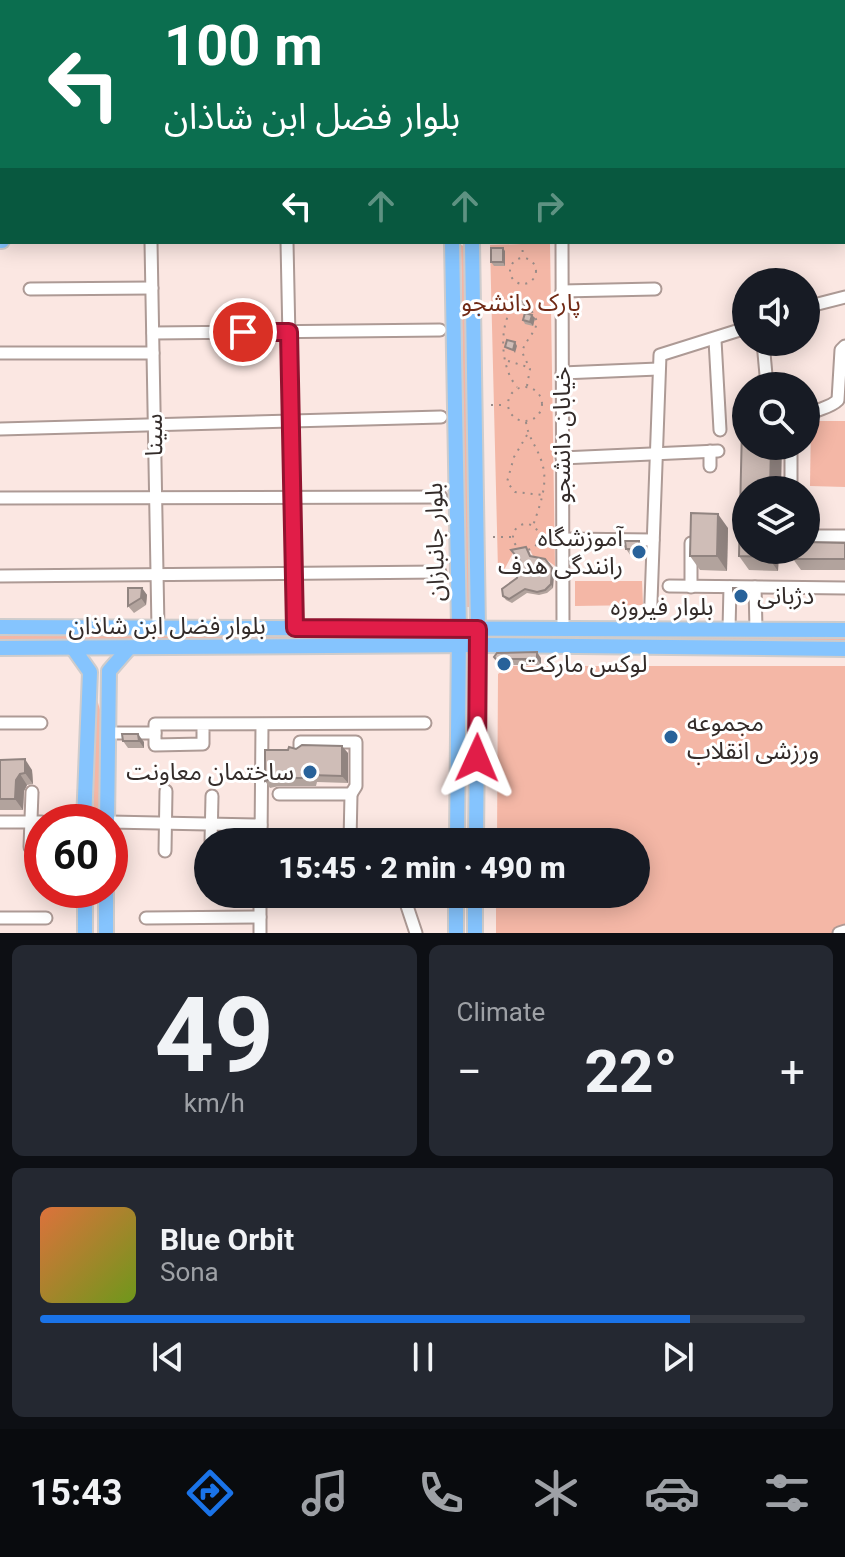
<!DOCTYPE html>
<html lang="en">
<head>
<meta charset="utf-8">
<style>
  :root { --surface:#171b24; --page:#242831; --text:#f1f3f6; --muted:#9ea1a6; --line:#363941; --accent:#1a73e8 }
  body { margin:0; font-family:Roboto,"Noto Sans Arabic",sans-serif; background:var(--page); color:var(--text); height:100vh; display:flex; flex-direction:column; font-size:30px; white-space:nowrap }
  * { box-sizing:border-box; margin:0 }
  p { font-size:26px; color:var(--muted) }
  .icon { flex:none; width:44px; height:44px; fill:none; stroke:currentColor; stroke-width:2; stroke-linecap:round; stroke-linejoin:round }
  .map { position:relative; height:933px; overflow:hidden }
  .drawer { display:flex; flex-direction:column; gap:12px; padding:12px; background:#0d0f14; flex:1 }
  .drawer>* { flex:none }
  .hud { position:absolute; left:0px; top:0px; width:846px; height:244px; box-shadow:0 4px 20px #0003; background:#0b6e4f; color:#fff; overflow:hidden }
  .tools { position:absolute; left:732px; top:268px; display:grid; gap:16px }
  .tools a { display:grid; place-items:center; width:88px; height:88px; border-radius:50%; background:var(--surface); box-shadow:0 4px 20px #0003; font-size:40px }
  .speed { position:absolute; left:24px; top:804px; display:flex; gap:16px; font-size:40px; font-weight:700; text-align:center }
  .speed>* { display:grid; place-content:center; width:104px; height:104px; border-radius:50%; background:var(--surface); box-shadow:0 4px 20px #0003; line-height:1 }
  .speed .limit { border:12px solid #d22; background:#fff; color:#111 }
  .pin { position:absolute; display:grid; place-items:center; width:68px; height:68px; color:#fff; margin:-34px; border:4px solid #fff; border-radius:50%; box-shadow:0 2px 8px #0007 }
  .me { position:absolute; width:88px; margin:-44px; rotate:1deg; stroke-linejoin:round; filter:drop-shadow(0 0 6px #0008) }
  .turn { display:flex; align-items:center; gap:28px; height:168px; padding:0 32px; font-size:36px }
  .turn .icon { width:104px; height:104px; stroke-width:2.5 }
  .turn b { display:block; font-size:56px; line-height:68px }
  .lanes { display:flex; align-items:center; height:76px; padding:0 32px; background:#0003; justify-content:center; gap:40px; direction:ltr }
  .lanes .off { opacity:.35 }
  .big { font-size:60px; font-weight:800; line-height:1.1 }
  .drawer .card { flex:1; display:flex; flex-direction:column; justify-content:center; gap:12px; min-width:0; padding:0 28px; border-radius:12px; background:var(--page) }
  .drawer .dial { align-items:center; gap:0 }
  .dial b { font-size:104px; line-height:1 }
  .song { display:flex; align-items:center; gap:24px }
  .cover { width:96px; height:96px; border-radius:12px; background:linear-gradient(135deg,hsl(20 70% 55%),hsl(80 70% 35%)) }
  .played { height:8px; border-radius:4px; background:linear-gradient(90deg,var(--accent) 85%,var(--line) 85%) }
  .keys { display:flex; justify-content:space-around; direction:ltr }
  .heat { display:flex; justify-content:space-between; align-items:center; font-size:44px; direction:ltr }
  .drawer .tiles { flex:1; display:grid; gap:12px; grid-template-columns:1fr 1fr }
  .card:last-child { grid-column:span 2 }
  .trip { position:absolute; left:194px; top:828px; width:456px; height:80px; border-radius:40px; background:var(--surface); box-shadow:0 4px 20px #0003; font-weight:800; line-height:80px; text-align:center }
  .tab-bar { display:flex; height:128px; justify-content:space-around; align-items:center; background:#090b0e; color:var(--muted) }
  .tab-bar .icon { width:56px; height:56px }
  .tab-bar .active { color:var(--accent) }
  .tab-bar b { font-size:36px; color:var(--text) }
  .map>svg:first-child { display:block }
  .green { fill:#f4b7a6 }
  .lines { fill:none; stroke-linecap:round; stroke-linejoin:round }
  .minor-casing { stroke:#ad9a95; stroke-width:15 }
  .major-casing { stroke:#cecccc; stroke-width:18 }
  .path { stroke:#998b87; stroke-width:2; stroke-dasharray:2 6; stroke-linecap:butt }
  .minor { stroke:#fff; stroke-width:11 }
  .major { stroke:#85c4fe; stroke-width:14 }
  .wall { fill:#b2a39d }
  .shaded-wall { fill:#918480 }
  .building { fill:#cfbdb7; stroke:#918480; stroke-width:2 }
  .route-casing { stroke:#92132f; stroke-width:20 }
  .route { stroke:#e11d48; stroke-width:14 }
  .poi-dot { fill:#28629a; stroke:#fff; stroke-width:3 }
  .labels { text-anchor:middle; stroke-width:6; stroke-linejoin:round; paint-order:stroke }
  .park-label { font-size:24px; fill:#702915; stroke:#fff }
  .street-label { font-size:24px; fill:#342c2a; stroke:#fff }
  .poi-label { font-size:24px; fill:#342c2a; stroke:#fff; text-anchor:start }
</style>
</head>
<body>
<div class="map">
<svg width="845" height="933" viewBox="0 0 845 933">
  <rect width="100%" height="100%" fill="#fbe7e2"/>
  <g class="green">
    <polygon points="550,243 555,566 547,560 534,558 530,550 513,553 504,570 498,570 490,245"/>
    <polygon points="461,245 467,247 472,607 466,607"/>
    <polygon points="811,421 845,421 845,487 810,486"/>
    <polygon points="575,581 642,581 643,605 575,606"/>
    <polygon points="0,635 337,635 363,638 0,641"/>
    <polygon points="496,635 845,636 845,641 496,640"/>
    <polygon points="509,666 845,666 845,933 496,933 496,894 636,894 636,842 497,842 498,674"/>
    <polygon points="95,698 97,699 100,710 100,822 93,822"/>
  </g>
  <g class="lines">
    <defs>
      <g id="minor">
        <polyline points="148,0 148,2"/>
        <polyline points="287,0 287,2"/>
        <polyline points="599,2 656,0"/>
        <polyline points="0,9 2,9"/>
        <polyline points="844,14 845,14"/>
        <polyline points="844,71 845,72"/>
        <polyline points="0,111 2,111"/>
        <polyline points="844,136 845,136"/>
        <polyline points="844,171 845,171"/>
        <polyline points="844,211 845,211"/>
        <polyline points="844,227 845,227"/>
        <polyline points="151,242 158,628"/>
        <polyline points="287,242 295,628"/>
        <polyline points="562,242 563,628"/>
        <polyline points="30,289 152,288"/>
        <polyline points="562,291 655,289"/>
        <polyline points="806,307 845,297"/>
        <polyline points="153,333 440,330"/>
        <polyline points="715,340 720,430"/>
        <polyline points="763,342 767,386"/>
        <polyline points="0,353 153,353"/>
        <polyline points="562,373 658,369"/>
        <path d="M806,417C816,408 829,409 838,400L841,350L845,346"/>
        <polyline points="0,429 441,417"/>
        <polyline points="562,458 718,451"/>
        <polyline points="710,466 710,451"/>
        <polyline points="791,490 791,446"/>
        <polyline points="0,498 441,497"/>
        <polyline points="806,536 845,536"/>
        <polyline points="562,539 653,540"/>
        <polyline points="0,576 440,572"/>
        <polyline points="669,586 845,588"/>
        <polyline points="691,587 691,543"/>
        <polyline points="755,587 756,629"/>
        <polyline points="650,629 660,355 746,328"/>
        <polyline points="729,629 730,587"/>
        <polyline points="0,723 41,723"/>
        <polyline points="203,725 203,744 155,745 155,724 425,723"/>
        <polyline points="108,733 155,733"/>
        <polyline points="300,748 300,742 356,742 356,786 351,794"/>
        <polyline points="279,794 351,794 350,842"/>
        <polyline points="0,822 42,822"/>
        <polyline points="110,822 261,825"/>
        <polyline points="211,842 212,796"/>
        <polyline points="261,842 262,725"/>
        <polyline points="30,847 32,792"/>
        <polyline points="165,851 166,791"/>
        <polyline points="400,894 406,903 416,933"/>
        <polyline points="0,918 46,918"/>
        <polyline points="146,918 260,917"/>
        <polyline points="260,933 260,894"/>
        <polyline points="839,933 845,931"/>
      </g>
      <g id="major">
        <polyline points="454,2 454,0"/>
        <polyline points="475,2 475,0"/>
        <polyline points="0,228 2,228"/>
        <polyline points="0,241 2,241"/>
        <polyline points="452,242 459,629 457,842"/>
        <polyline points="472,242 478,629 476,842"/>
        <polyline points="0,627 845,630"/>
        <polyline points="0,648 478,645 845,649"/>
        <polyline points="73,648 90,672 84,822"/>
        <polyline points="107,822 109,671 129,648"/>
        <polyline points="85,890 85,933"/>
        <polyline points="106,933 106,890"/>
        <polyline points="456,933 456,894"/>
        <polyline points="475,933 475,894"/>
      </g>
    </defs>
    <use href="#minor" class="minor-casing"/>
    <use href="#major" class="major-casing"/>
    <g class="path">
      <polyline points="522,242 523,257"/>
      <circle cx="523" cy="271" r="13"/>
      <path d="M515,304C498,323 500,368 517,387"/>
      <polyline points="508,361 528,367"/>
      <path d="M527,386L530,369L522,352C525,340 536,333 537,321L530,308"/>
      <circle cx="525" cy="404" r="17"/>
      <polyline points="491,405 506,405"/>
      <path d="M526,422C528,438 538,448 542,463C549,484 539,507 533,526"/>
      <polyline points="527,435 514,457 507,482 515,492 542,495"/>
      <circle cx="526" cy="537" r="13"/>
      <polyline points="493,537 512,537"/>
    </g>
    <use href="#minor" class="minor"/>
    <use href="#major" class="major"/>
  </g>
  <g class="wall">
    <polygon points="505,251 505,266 494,266 491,262"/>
    <polygon points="527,306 526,313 535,318 533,326 525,324 523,320 524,313 518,312 515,308"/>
    <polygon points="728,528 727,571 700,570 690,556"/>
    <polygon points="845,543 845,570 801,570 793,559"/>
    <polygon points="644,548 644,556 631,556 626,549"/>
    <polygon points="779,550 778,571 749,570 739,556"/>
    <polygon points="529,551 531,557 554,572 553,588 547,593 539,595 527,593 512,603 506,600 503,596 517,578"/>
    <polygon points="142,588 147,595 146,605 134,613 128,606"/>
    <polygon points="742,588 747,595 743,603 738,603 733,596"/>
    <polygon points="494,657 541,658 541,665 509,665 503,669"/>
    <polygon points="122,734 144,742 144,748 128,748 123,741"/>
    <polygon points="296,749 348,753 348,783 317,782 316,786 279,786 270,788 265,781 288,750"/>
    <polygon points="0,760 32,770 33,784 27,785 24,791 23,810 0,810"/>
  </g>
  <g class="shaded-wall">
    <polygon points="503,248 505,251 505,266 503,262"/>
    <polygon points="525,302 527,306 525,314 523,310"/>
    <polygon points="532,315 535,318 533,326 530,322"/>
    <polygon points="515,342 517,346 515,353 513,350"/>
    <polygon points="771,446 782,446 781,490 770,490"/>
    <polygon points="718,514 728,528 727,571 717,556"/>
    <polygon points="639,541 644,548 644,556 639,549"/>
    <polygon points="768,550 779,550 778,571 768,557"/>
    <polygon points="552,568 554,572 553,588 551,584"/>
    <polygon points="142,588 147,595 146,605 141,598"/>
    <polygon points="742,588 747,595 743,603 738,596"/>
    <polygon points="537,652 541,658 541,665 537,659"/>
    <polygon points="138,734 144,742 144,748 139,741"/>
    <polygon points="342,746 348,753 348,783 342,776"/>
    <polygon points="25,759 32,770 33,784 25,773"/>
    <polygon points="20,774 27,785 24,791 23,810 15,799 16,780"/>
  </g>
  <g class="building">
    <rect x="491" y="248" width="12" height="14"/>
    <polygon points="517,300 525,302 523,310 515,308"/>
    <polygon points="525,313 532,315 530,322 523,320"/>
    <polygon points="507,340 515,342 513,350 505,347"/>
    <polygon points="742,427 746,427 746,446 771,446 770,490 746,490 746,550 768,550 768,557 739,556"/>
    <polygon points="691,513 718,514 717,556 690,556"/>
    <polygon points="625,541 639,541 639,549 626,549"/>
    <polygon points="806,542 845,543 845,559 793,559 793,550 806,550"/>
    <polygon points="526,547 530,556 545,559 552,568 551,584 545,590 537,592 525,589 509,599 503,596 502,589 517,578 521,562 511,550"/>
    <polygon points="128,588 142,588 141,598 128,606"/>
    <polygon points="733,588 742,588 738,596 733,596"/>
    <polygon points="537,652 537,659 505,659 499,663 494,657 497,653"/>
    <polygon points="122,734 138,734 139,741 123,741"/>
    <polygon points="302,745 342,746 342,776 311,775 311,778 274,778 265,781 265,750 288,750 289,747 296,749"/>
    <polygon points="25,759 25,773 20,774 16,780 15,799 0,799 0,760"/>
  </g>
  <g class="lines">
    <defs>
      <polyline id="route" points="243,332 289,332 295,628 478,629 477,758"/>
    </defs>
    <use href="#route" class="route-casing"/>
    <use href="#route" class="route"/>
  </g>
  <g class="poi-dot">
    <circle cx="639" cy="552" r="8"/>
    <circle cx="741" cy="596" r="8"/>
    <circle cx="504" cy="664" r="8"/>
    <circle cx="671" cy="737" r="8"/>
    <circle cx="310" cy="772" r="8"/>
  </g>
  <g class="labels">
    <g class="park-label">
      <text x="521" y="311">پارک دانشجو</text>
    </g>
    <g class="street-label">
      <text transform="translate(154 435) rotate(-91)" y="8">سینا</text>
      <text transform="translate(562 435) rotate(-90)" y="8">خیابان دانشجو</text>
      <text transform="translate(435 542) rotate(-91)" y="8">بلوار جانبازان</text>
      <text x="662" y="615">بلوار فیروزه</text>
      <text x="167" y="634">بلوار فضل ابن شاذان</text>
    </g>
    <g class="poi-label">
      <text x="623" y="546" text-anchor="end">آموزشگاه<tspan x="623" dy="28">رانندگی هدف</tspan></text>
      <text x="757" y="604">دژبانی</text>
      <text x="520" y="672">لوکس مارکت</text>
      <text x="687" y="731">مجموعه<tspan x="687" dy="28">ورزشی انقلاب</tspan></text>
      <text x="294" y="780" text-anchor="end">ساختمان معاونت</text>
    </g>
  </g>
</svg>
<div class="tools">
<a><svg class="icon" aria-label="sound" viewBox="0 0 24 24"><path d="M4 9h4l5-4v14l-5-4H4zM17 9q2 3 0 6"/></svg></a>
<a><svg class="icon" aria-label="search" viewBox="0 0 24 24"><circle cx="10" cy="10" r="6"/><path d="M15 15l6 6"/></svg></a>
<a><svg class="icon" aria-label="layers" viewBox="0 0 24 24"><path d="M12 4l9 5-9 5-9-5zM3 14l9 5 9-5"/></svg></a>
</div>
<div class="speed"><div class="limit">60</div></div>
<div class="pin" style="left:243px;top:332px;background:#d93025"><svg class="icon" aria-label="arrive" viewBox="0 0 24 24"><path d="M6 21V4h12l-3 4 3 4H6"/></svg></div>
<svg class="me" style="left:477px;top:758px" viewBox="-20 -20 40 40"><path d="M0-17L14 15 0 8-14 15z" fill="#e11d48" stroke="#fff" stroke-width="4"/></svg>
<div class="trip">15:45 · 2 min · 490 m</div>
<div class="hud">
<div class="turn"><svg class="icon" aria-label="left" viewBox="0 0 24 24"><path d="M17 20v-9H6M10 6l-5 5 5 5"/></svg><div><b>100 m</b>بلوار فضل ابن شاذان</div></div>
<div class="lanes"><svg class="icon" aria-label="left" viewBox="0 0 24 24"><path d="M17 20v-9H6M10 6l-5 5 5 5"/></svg><svg class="icon off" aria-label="ahead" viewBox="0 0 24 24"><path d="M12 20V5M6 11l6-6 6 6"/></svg><svg class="icon off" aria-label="ahead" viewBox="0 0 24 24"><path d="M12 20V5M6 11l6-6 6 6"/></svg><svg class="icon off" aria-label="right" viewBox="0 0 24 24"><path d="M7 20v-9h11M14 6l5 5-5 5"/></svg></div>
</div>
</div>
<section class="drawer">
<div class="tiles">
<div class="card dial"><b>49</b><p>km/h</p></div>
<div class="card"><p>Climate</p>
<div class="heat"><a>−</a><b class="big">22°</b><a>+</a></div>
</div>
<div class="card">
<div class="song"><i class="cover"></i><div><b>Blue Orbit</b><p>Sona</p></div></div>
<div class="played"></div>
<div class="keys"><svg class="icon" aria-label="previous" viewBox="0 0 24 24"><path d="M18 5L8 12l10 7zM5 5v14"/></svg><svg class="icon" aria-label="pause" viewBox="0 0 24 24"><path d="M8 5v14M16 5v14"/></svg><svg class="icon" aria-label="next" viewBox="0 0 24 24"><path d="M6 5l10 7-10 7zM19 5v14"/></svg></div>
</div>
</div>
</section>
<nav class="tab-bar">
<b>15:43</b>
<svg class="icon active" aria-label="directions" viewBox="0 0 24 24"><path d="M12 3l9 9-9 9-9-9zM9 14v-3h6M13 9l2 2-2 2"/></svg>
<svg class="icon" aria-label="music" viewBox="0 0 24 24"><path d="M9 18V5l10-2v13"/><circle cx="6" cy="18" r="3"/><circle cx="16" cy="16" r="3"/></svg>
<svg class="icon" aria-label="phone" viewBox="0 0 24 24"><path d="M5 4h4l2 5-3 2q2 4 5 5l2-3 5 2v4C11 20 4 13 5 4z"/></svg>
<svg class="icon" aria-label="climate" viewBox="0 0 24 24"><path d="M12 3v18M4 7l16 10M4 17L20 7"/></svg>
<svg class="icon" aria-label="car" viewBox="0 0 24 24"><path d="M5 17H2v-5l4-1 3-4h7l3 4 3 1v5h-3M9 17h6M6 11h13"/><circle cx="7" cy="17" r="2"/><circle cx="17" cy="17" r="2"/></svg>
<svg class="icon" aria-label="filters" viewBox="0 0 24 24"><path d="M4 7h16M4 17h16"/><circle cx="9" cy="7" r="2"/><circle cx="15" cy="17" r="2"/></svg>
</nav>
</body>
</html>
